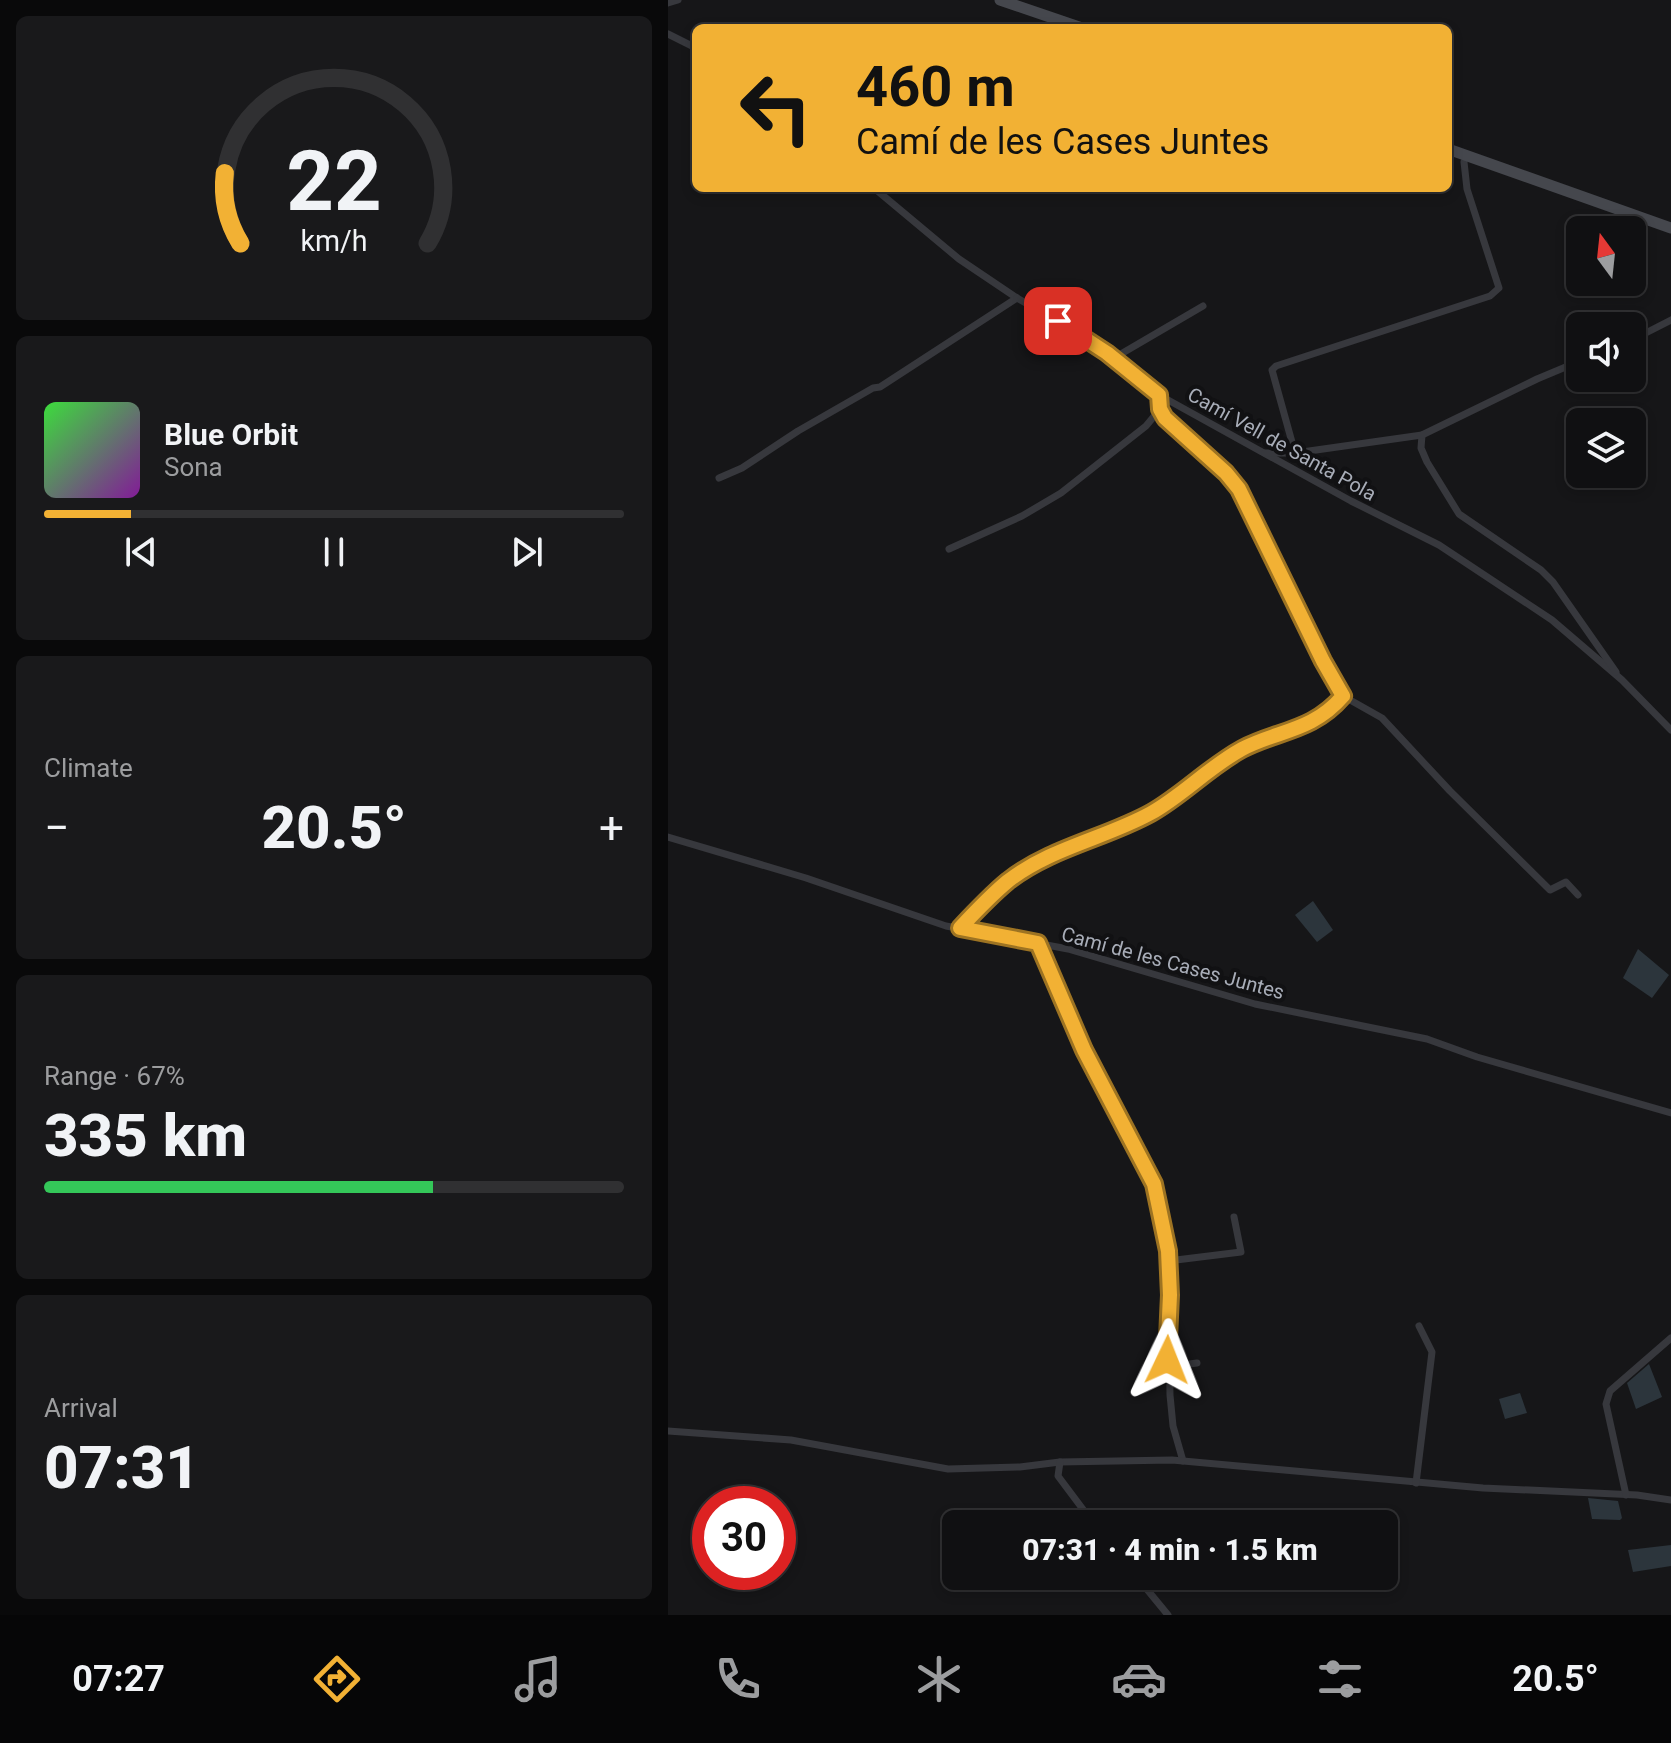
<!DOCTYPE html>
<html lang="en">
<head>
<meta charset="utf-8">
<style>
  :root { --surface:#101012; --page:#19191b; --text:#f1f3f6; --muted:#9c9d9f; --line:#303032; --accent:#f2b134 }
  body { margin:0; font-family:Roboto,sans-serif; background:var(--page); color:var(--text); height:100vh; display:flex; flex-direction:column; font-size:30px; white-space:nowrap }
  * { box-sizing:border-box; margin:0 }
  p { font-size:26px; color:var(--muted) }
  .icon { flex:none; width:44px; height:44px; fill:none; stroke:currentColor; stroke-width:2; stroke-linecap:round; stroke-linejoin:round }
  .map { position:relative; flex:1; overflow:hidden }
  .details { display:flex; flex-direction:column; gap:16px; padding:16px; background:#09090a; width:668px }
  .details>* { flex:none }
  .guide { position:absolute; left:24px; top:24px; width:760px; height:168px; border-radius:12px; box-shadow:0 4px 12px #0003,0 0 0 2px var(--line); background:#f2b134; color:#111; overflow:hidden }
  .needle { width:52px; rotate:345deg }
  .controls { position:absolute; left:898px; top:216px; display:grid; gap:16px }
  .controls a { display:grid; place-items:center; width:80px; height:80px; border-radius:12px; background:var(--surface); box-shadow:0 4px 12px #0003,0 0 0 2px var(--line); font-size:40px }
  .speed { position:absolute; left:24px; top:1486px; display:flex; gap:16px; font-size:40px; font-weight:700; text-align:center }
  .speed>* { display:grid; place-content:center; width:104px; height:104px; border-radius:50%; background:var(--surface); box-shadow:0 4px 12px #0003,0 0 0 2px var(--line); line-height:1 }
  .speed .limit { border:12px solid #d22; background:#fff; color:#111 }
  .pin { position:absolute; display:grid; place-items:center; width:68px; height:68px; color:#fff; margin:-34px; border-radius:16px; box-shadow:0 4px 12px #0006 }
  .me { position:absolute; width:88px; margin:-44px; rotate:2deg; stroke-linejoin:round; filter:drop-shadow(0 0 6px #0008) }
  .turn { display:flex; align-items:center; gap:28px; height:168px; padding:0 32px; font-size:36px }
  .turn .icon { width:104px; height:104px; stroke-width:2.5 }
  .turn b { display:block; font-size:56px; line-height:68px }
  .big { font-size:60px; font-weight:800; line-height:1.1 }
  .details .widget { flex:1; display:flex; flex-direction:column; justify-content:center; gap:12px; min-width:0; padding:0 28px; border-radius:12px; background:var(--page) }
  .details .dial { align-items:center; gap:0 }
  .dial svg { height:208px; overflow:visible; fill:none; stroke:var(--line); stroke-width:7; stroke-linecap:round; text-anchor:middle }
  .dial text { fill:var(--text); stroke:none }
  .song { display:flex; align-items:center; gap:24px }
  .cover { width:96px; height:96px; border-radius:12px; background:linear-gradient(135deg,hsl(120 70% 55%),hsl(290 70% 35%)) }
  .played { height:8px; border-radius:4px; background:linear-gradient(90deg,var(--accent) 15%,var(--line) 15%) }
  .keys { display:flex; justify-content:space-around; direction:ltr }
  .heat { display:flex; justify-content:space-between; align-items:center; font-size:44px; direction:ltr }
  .charge { height:12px; border-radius:6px; background:linear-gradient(90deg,#34c759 67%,var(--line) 0) }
  .trip { position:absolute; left:274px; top:1510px; width:456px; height:80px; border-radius:12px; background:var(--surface); box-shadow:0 4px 12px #0003,0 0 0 2px var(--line); font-weight:800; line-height:80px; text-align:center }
  .menu { display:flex; height:128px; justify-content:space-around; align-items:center; background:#060607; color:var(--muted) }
  .menu .icon { width:56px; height:56px }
  .menu .active { color:var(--accent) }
  .menu b { font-size:36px; color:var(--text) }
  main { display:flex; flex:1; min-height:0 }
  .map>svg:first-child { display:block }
  .water { fill:#2c353c }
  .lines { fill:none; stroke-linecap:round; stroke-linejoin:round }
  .minor { stroke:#37383d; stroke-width:7 }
  .secondary { stroke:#45474d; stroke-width:11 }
  .route-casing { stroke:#9d7322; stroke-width:20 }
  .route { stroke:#f2b134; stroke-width:14 }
  .labels { text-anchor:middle; stroke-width:8; stroke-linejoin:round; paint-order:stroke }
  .street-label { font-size:20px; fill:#a8adb8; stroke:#111113 }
</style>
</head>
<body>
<main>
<section class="details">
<div class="widget dial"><svg viewBox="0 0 100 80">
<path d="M14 69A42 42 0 1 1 86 69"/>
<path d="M14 69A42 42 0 0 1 8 42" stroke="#f2b134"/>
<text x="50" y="56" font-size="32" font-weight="700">22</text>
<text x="50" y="72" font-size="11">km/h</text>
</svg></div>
<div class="widget">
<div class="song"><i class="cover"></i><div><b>Blue Orbit</b><p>Sona</p></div></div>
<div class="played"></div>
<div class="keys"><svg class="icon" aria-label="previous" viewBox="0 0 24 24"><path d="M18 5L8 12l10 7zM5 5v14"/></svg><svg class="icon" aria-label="pause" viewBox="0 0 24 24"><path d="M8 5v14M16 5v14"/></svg><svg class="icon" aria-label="next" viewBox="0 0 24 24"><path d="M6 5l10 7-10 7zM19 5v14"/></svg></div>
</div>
<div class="widget"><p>Climate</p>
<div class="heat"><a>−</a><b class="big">20.5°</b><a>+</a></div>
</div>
<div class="widget"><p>Range · 67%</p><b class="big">335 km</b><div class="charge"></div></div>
<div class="widget"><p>Arrival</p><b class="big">07:31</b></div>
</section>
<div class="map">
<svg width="1003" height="1615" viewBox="0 0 1003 1615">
  <rect width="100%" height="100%" fill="#161618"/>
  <g class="water">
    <polygon points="645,901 665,930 649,942 627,915"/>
    <polygon points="970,949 1001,975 984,998 955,978"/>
    <polygon points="981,1364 994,1397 968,1409 959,1383"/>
    <polygon points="852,1393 859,1413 837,1419 831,1399"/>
    <polygon points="920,1498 950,1501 954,1518 952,1520 924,1519"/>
    <polygon points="1003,1545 1003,1566 965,1572 960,1550"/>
  </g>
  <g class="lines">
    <g class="minor">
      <polyline points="0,3 10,0"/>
      <polyline points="0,34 28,48"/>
      <polyline points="206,188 291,259 349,298 410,333 491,395 683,501 771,545 884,620 954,680 1003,730"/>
      <polyline points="964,340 1003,320"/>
      <polyline points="446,358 535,306"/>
      <polyline points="491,395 492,409 497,418 558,473 571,489 655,661 675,696 714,718 782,791 882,890 898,882 910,895"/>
      <polyline points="754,435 753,448 759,462 791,514 873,570 885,582 948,672"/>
      <polyline points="597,453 627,453 754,435 869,379 912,361"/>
      <polyline points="627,453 604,370 608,366 822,296 831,288 799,189 796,162"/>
      <polyline points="51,478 74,468 130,431 205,388 212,387 349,298"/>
      <polyline points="281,549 354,516 393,493 478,426 492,409"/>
      <polyline points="0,837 138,878 278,926 400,949 587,1004 759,1039 809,1057 1003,1113"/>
      <path d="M292,928C307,912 323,895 340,881C383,847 441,836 489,810C519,793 543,766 574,749C610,730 644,732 675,696"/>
      <polyline points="370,943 416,1050 486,1184 500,1251 502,1395 505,1426 515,1461"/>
      <polyline points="500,1261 573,1252 566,1217"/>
      <polyline points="500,1367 529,1363"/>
      <polyline points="0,1431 123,1440 280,1469 352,1467 392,1462 504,1460 815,1488 969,1495 1003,1500"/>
      <polyline points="392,1462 390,1476 426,1524"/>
      <polyline points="748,1483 764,1352 751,1326"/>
      <polyline points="958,1495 938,1404 942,1391 1003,1338"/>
      <polyline points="468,1576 500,1615"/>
    </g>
    <g class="secondary">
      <polyline points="332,0 414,28"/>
      <polyline points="780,149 1003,228"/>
    </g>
  </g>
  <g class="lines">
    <defs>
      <path id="route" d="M390,321L439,353L491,395L492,409L497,418L558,473L571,489L655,661L675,696C644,732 610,730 574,749C541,767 515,795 483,813C438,838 382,848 340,881C323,895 307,912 292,928L370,943L416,1050L486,1184L500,1251L502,1295L499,1360"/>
    </defs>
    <use href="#route" class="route-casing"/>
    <use href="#route" class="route"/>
  </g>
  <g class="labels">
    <g class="street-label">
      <text transform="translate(614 444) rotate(29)" y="7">Camí Vell de Santa Pola</text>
      <text transform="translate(505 963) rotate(15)" y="7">Camí de les Cases Juntes</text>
    </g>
  </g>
</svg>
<div class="controls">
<a><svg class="needle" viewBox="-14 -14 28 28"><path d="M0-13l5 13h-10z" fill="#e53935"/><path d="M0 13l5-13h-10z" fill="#9c9d9f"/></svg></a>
<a><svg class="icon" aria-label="sound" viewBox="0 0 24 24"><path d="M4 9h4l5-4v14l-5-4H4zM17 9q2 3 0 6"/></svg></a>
<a><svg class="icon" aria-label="layers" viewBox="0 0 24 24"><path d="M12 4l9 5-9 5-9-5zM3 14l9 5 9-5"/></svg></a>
</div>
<div class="speed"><div class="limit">30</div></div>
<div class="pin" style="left:390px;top:321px;background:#d93025"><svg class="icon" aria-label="arrive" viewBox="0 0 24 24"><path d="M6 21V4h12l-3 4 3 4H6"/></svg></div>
<svg class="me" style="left:499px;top:1360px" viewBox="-20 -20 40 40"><path d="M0-17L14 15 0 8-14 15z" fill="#f2b134" stroke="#fff" stroke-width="4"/></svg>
<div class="trip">07:31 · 4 min · 1.5 km</div>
<div class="guide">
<div class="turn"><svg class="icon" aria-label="left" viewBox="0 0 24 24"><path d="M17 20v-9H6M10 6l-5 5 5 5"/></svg><div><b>460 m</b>Camí de les Cases Juntes</div></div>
</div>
</div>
</main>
<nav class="menu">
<b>07:27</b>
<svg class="icon active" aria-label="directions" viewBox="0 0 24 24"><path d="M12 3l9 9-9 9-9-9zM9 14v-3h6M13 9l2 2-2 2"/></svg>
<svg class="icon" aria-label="music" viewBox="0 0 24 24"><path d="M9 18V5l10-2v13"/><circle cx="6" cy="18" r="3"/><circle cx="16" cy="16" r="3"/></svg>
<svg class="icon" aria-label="phone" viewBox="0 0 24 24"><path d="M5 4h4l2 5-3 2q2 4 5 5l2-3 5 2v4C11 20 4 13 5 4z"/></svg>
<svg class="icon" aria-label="climate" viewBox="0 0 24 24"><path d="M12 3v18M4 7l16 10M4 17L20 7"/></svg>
<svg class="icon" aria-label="car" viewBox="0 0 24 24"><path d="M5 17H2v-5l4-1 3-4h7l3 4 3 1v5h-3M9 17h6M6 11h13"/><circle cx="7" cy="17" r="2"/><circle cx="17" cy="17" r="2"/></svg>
<svg class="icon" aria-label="filters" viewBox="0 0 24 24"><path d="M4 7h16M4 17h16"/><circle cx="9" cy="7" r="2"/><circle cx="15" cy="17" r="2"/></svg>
<b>20.5°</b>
</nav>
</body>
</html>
